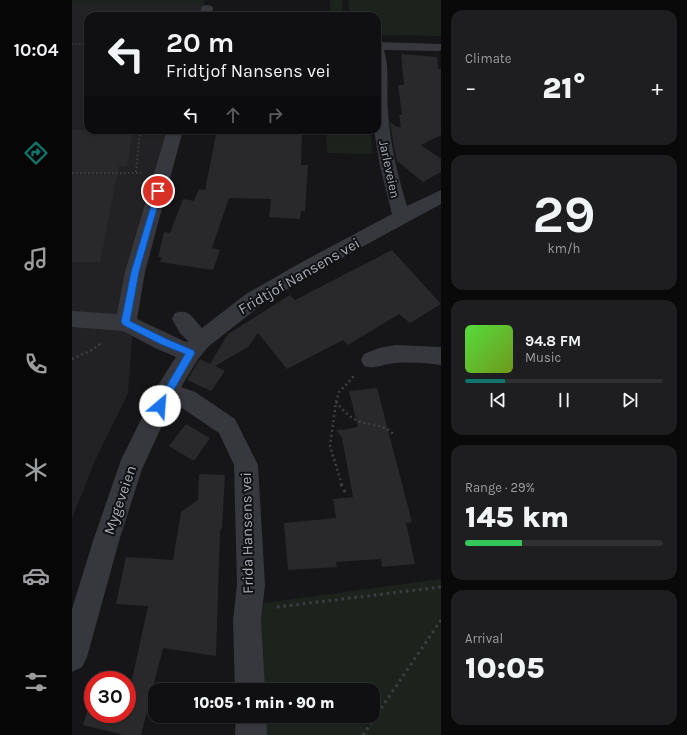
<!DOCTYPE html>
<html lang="en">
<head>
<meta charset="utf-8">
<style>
  :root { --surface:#101012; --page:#1e1e20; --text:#f1f3f6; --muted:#9c9d9f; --line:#303032; --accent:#0f766e }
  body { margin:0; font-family:Karla,sans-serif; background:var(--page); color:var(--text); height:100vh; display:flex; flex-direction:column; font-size:15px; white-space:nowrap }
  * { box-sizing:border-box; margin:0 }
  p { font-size:13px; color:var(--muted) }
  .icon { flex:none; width:22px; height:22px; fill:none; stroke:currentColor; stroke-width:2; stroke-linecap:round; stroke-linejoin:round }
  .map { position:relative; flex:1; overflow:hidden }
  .side { display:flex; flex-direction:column; gap:10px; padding:10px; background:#09090a; width:246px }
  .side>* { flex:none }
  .top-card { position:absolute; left:12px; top:12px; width:297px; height:122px; border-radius:12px; box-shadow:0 1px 3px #0004,0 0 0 1px var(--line); background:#101012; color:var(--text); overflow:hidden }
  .speed { position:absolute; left:12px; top:671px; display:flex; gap:8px; font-size:20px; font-weight:700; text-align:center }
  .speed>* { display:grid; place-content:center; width:52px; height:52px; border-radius:50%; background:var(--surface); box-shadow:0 1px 3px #0004,0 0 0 1px var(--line); line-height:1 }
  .speed .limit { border:6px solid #d22; background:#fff; color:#111 }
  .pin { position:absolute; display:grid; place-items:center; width:34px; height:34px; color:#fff; margin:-17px; border:2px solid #fff; border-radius:50%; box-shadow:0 1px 4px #0007 }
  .me { position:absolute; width:44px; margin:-22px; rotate:27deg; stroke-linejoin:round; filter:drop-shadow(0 0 3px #0008) }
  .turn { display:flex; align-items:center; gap:14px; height:84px; padding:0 16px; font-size:18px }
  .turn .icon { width:52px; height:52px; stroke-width:2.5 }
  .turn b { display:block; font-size:28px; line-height:34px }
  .lanes { display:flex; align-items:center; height:38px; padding:0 16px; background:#0003; justify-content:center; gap:20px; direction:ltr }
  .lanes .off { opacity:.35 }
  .big { font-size:30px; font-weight:800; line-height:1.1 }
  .side .widget { flex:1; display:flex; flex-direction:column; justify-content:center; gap:6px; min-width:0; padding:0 14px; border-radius:12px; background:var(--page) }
  .side .dial { align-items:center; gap:0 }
  .dial b { font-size:52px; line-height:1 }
  .song { display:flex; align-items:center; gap:12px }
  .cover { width:48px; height:48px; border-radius:6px; background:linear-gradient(135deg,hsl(110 70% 55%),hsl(80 70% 35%)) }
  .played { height:4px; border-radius:2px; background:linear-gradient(90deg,var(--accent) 20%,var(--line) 20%) }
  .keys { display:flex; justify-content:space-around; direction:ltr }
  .heat { display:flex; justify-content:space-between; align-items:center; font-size:22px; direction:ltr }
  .charge { height:6px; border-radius:3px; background:linear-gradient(90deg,#34c759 29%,var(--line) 0) }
  .trip { position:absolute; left:76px; top:683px; width:232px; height:40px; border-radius:12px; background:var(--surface); box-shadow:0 1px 3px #0004,0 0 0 1px var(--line); font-weight:800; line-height:40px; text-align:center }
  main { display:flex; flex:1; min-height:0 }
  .menu { display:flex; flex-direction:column; width:72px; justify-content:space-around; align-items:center; background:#060607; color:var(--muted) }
  .menu .icon { width:28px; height:28px }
  .menu .active { color:var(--accent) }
  .menu b { font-size:18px; color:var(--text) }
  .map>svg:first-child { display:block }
  .built { fill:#222225 }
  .green { fill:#1c231d }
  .building { fill:#29292c }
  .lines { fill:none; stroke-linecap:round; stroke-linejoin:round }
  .path-far3 { stroke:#3d3f44; stroke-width:1.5; stroke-dasharray:1.5 2; stroke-linecap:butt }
  .path-far2 { stroke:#3d3f44; stroke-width:2; stroke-dasharray:1.5 2.5; stroke-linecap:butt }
  .path-far1 { stroke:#3d3f44; stroke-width:2.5; stroke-dasharray:2 3; stroke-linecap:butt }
  .path { stroke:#3d3f44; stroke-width:3; stroke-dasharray:2.5 4; stroke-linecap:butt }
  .minor { fill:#37383d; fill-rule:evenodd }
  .route { fill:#1a73e8; stroke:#114b97 }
  .labels { text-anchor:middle; stroke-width:4; stroke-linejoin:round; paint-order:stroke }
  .far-street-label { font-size:13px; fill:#a8adb8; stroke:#111113 }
  .street-label { font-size:15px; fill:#a8adb8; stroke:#111113 }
</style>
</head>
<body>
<main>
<nav class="menu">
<b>10:04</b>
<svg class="icon active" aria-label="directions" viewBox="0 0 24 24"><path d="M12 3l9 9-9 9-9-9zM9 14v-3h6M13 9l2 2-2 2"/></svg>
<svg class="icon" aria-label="music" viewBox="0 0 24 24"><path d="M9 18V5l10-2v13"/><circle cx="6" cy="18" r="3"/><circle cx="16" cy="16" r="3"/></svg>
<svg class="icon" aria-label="phone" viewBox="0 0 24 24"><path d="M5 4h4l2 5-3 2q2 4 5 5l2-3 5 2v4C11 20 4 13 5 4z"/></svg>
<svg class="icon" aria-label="climate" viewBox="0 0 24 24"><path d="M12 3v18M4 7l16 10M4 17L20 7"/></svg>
<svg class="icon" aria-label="car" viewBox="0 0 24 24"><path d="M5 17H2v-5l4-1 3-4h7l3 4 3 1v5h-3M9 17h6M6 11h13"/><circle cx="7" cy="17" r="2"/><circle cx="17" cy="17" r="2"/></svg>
<svg class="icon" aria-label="filters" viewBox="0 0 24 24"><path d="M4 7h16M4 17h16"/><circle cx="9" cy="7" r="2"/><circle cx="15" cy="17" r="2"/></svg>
</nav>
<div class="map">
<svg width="369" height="735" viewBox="0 0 369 735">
  <rect width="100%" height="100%" fill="#161618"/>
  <polygon class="built" points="0,4 132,4 129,16 16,16 16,130 103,130 62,313 56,393 22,463 0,519"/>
  <g class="green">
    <polygon points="0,0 133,0 132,4 0,4"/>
    <polygon points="258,0 270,0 271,16 259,16"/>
    <polygon points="276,0 369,0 369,36 305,35 305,16 278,16"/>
    <polygon points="254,130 298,130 301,154 255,153"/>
    <polygon points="369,579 369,735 192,735 192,716 301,716 301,690 191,690 189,620 192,603"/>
  </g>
  <g class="building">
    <polygon points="329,54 365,57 366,69 369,69 369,135 349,145 369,159 369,172 351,182 325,161 322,148 318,122 325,127 329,127 327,115 330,115 326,85 332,85"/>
    <polygon points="0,130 61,130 55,166 47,166 28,262 0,262"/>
    <polygon points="145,130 194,130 230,132 229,165 236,165 233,211 229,211 228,219 197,217 199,199 157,198 140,248 148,250 141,270 88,262 90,258 86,257 92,232 98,233 111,199 122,201 127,189 133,190"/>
    <polygon points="320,250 369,304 338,323 327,314 276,345 271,340 215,369 186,333 176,347 143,366 153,371 139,391 115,380 128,359 138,364 156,334 218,295 223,300"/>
    <polygon points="305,388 340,522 334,523 343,564 310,567 309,559 264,562 265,567 216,570 212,523 264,518 261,499 281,497 270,438 264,430 269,430 268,428 271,430 286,427 277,391"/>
    <polygon points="114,424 138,438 122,461 97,446"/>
    <polygon points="127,474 153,475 150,528 148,531 144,656 91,648 69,735 52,735 11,725 21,692 21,714 55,714 55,680 24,680 27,671 60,679 76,606 44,604 54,557 101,560 109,512 126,500"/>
  </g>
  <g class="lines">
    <polyline class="path-far3" points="0,44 16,44"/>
    <g class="path-far2">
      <polyline points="64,172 68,130"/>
      <polyline points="0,173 69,173"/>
    </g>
    <g class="path-far1">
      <polyline points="0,359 20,350 28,344"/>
      <path d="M264,402C270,409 277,417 286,421C301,427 311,422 323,436"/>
      <polyline points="270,485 258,446 264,402 267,392 283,375"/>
    </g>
    <g class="path">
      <polyline points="269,484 273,492"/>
      <polyline points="205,607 369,587"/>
      <polyline points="291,735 369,620"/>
    </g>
    <g class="minor">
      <polygon points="135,5 140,6 141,9 139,16 127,16 130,6"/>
      <path d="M305,42L369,44V50L366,51L312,50C318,70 314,92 316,112C318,144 326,176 335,206L369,190V204L244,272L188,306L137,346L126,359L109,387L123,392L163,419L186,465L193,585L189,620L193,690H163L161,620L165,585L162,465L147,433L107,406L100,404L70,469L47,541L15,657L10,667L0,672V609L21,541L49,460L86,385L104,357L83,348L51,331L0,327V311L45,314L53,272L95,130H111L73,272L65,319L114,342L116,341L108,333L100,319L103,313C118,308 120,318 130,328L174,294L230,262L320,214L308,166L302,130H305Z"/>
      <path d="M324,345L369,347V365C355,363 340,362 325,363C313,363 304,370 292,366L289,360L292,354L307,348Z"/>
      <polygon points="164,716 194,716 195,735 163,735"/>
    </g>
  </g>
  <polygon class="route" points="84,189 86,189 90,191 67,272 58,321 95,339 121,350 123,353 91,409 88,410 84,409 83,406 113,354 88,344 51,325 49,322 59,272"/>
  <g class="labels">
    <g class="far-street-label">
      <text transform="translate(318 169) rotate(78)" y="5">Jarleveien</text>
    </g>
    <g class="street-label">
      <text transform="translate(227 276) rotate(-30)" y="5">Fridtjof Nansens vei</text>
      <text transform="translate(48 500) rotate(-71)" y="5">Mygeveien</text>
      <text transform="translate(175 533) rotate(-91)" y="5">Frida Hansens vei</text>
    </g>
  </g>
</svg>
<div class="speed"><div class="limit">30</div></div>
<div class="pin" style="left:86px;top:191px;background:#d93025"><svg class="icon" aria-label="arrive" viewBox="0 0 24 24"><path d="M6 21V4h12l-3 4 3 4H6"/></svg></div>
<svg class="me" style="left:88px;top:406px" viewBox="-20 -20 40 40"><circle r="19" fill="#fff"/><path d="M0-13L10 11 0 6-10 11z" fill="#1a73e8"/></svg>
<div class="trip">10:05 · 1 min · 90 m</div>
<div class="top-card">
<div class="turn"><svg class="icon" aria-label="left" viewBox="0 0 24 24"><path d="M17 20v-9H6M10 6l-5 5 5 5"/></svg><div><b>20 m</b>Fridtjof Nansens vei</div></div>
<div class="lanes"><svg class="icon" aria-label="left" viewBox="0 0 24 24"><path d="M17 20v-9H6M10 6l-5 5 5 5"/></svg><svg class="icon off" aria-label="ahead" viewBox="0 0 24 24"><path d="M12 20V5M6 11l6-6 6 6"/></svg><svg class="icon off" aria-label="right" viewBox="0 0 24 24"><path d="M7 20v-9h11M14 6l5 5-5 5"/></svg></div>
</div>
</div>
<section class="side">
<div class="widget"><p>Climate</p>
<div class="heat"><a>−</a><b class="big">21°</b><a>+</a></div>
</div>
<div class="widget dial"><b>29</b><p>km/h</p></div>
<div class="widget">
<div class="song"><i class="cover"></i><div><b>94.8 FM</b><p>Music</p></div></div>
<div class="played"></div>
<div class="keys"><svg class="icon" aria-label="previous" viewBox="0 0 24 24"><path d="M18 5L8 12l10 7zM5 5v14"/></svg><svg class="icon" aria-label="pause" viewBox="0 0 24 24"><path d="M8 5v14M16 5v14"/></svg><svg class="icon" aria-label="next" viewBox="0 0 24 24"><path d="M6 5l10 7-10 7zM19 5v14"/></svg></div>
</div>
<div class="widget"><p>Range · 29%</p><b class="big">145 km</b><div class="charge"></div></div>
<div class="widget"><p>Arrival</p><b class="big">10:05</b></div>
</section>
</main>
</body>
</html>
